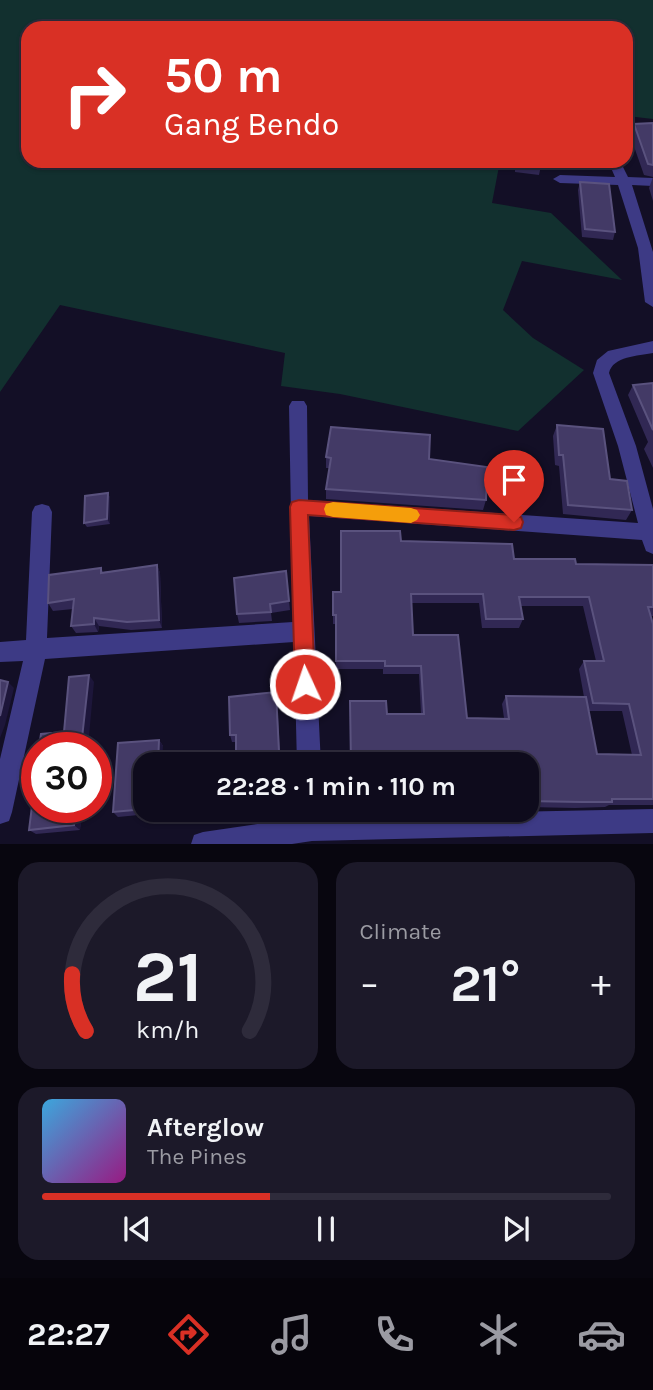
<!DOCTYPE html>
<html lang="en">
<head>
<meta charset="utf-8">
<style>
  :root { --surface:#0e0b1c; --page:#1c1929; --text:#f1f3f6; --muted:#9b9ba3; --line:#2e2b3b; --accent:#d93025 }
  body { margin:0; font-family:Karla,sans-serif; background:var(--page); color:var(--text); height:100vh; display:flex; flex-direction:column; font-size:26px; white-space:nowrap }
  * { box-sizing:border-box; margin:0 }
  p { font-size:23px; color:var(--muted) }
  .icon { flex:none; width:38px; height:38px; fill:none; stroke:currentColor; stroke-width:2; stroke-linecap:round; stroke-linejoin:round }
  .map { position:relative; height:844px; overflow:hidden }
  .drawer { display:flex; flex-direction:column; gap:18px; padding:18px; background:#08060f; flex:1 }
  .drawer>* { flex:none }
  .hud { position:absolute; left:21px; top:21px; width:612px; height:147px; border-radius:21px; box-shadow:0 2px 5px #0004,0 0 0 2px var(--line); background:#d93025; color:#fff; overflow:hidden }
  .speed { position:absolute; left:21px; top:732px; display:flex; gap:14px; font-size:35px; font-weight:700; text-align:center }
  .speed>* { display:grid; place-content:center; width:91px; height:91px; border-radius:50%; background:var(--surface); box-shadow:0 2px 5px #0004,0 0 0 2px var(--line); line-height:1 }
  .speed .limit { border:10px solid #d22; background:#fff; color:#111 }
  .pin { position:absolute; display:grid; place-items:center; width:60px; height:60px; color:#fff; margin:-72px -30px; border-radius:50% 50% 50% 0; rotate:-45deg; box-shadow:0 0 7px #0007 }
  .pin .icon { rotate:45deg }
  .me { position:absolute; width:77px; margin:-38px; rotate:357deg; stroke-linejoin:round; filter:drop-shadow(0 0 5px #0008) }
  .turn { display:flex; align-items:center; gap:24px; height:147px; padding:0 28px; font-size:32px }
  .turn .icon { width:91px; height:91px; stroke-width:2.5 }
  .turn b { display:block; font-size:49px; line-height:60px }
  .big { font-size:52px; font-weight:700; line-height:1.1 }
  .drawer .tile { flex:1; display:flex; flex-direction:column; justify-content:center; gap:10px; min-width:0; padding:0 24px; border-radius:21px; background:var(--page) }
  .drawer .dial { align-items:center; gap:0 }
  .dial svg { height:182px; overflow:visible; fill:none; stroke:var(--line); stroke-width:7; stroke-linecap:round; text-anchor:middle }
  .dial text { fill:var(--text); stroke:none }
  .song { display:flex; align-items:center; gap:21px }
  .cover { width:84px; height:84px; border-radius:10px; background:linear-gradient(135deg,hsl(200 70% 55%),hsl(310 70% 35%)) }
  .played { height:7px; border-radius:4px; background:linear-gradient(90deg,var(--accent) 40%,var(--line) 40%) }
  .keys { display:flex; justify-content:space-around; direction:ltr }
  .heat { display:flex; justify-content:space-between; align-items:center; font-size:38px; direction:ltr }
  .drawer .tiles { flex:1; display:grid; gap:18px; grid-template-columns:1fr 1fr }
  .tile:last-child { grid-column:span 2 }
  .trip { position:absolute; left:133px; top:752px; width:406px; height:70px; border-radius:21px; background:var(--surface); box-shadow:0 2px 5px #0004,0 0 0 2px var(--line); font-weight:700; line-height:70px; text-align:center }
  .dock { display:flex; height:112px; justify-content:space-around; align-items:center; background:#06040b; color:var(--muted) }
  .dock .icon { width:49px; height:49px }
  .dock .selected { color:var(--accent) }
  .dock b { font-size:32px; color:var(--text) }
  .map>svg:first-child { display:block }
  .green { fill:#12302f }
  .lines { fill:none; stroke-linecap:round; stroke-linejoin:round }
  .street { fill:#3d3a85; fill-rule:evenodd }
  .wall { fill:#312854; fill-rule:evenodd }
  .shaded-wall { fill:#1d163a }
  .building { fill:#433a66; stroke:#5a527e; stroke-width:2; fill-rule:evenodd }
  .route { fill:#d93025; stroke:#8d1f18; stroke-width:2 }
  .slow { fill:#f59e0b }
</style>
</head>
<body>
<div class="map">
<svg width="653" height="844" viewBox="0 0 653 844">
  <rect width="100%" height="100%" fill="#130f26"/>
  <polygon class="green" points="0,0 653,0 653,119 627,116 626,28 28,28 28,161 500,161 492,203 551,213 622,280 522,261 503,310 533,338 584,370 518,431 340,394 281,386 285,353 60,305 0,392"/>
  <g class="lines">
    <g class="street">
      <polygon points="608,161 620,161 628,177 653,178 653,186 632,185 653,252 653,307 645,302 638,248 618,185 560,183 553,179 560,175 615,177"/>
      <path d="M653,341V353C638,356 613,356 609,373L636,446L653,509V554L646,551L642,540L309,516L321,765H297L294,642L45,659L12,812L9,821L0,824V759L23,661L0,662V642L26,640L32,512L35,506L42,504L49,506L52,512L47,638L293,622L289,406L292,401H304L307,406L308,500L638,523L618,446L593,373L597,360L608,351Z"/>
      <polygon points="653,809 653,833 312,841 292,844 191,844 194,835 203,832 299,818 299,810 323,810 324,816"/>
    </g>
  </g>
  <g class="wall">
    <polygon points="653,123 653,201 649,188 653,177 644,175 630,135 634,124"/>
    <polygon points="515,161 542,161 539,175 515,172"/>
    <polygon points="580,182 615,232 613,240 582,237 578,190"/>
    <polygon points="653,383 653,468 644,449 648,442 628,395 633,385"/>
    <polygon points="557,425 610,479 632,510 626,520 563,514 559,466 555,465 553,436"/>
    <polygon points="326,457 429,459 486,500 483,510 326,499 326,489 330,468 326,468"/>
    <polygon points="108,493 110,498 110,524 87,527 84,523"/>
    <path d="M401,541L514,559L576,564L653,565V616H651L653,624V805H609L605,807L575,808L527,807V765H350V701L387,714H421L419,674H383V669H336V624H333V592H341ZM411,603H479L482,628H519L523,619L521,606H583L596,661H584L579,669L584,697L506,696L502,704L504,718H467L413,635ZM588,711H622L632,755L597,754Z"/>
    <polygon points="157,565 160,573 162,628 131,630 99,626 98,632 76,633 71,626 73,609 53,611 48,603 101,568 103,572"/>
    <polygon points="286,571 290,610 271,613 272,621 239,623 237,614"/>
    <polygon points="277,700 280,752 295,765 236,742 232,742 230,735"/>
    <polygon points="159,740 163,746 145,765 145,810 160,810 159,813 118,817 113,812"/>
    <polygon points="37,807 82,807 80,830 36,834 29,830"/>
    <polygon points="237,810 271,810 239,814"/>
  </g>
  <g class="shaded-wall">
    <polygon points="108,493 110,498 110,524 107,519"/>
    <polygon points="157,565 160,573 162,628 159,620"/>
    <polygon points="94,618 99,626 98,632 94,624"/>
    <polygon points="89,675 94,682 88,747 81,747"/>
    <polygon points="8,682 14,688 5,725 0,738 0,716"/>
    <polygon points="159,740 163,746 162,765 158,765"/>
    <polygon points="76,807 82,807 80,830 74,825"/>
  </g>
  <g class="building">
    <polygon points="653,123 653,165 648,164 634,124"/>
    <polygon points="517,161 542,161 542,163"/>
    <polygon points="580,182 609,184 615,232 585,229"/>
    <polygon points="653,383 653,430 633,385"/>
    <polygon points="557,425 603,429 610,479 627,481 632,510 568,505 563,455 559,455"/>
    <polygon points="331,427 430,435 429,459 487,467 486,500 326,489 331,458 326,457"/>
    <polygon points="108,493 107,519 84,523 85,496"/>
    <path d="M341,531H400L401,541L512,544L514,559H575L576,564L653,565V607H648L653,624V799H612V802H581L527,801V765H351L350,701H386L387,714H424L421,666H385V661H336V615H333V592H341ZM411,594H483L486,619H523L519,597H589L604,661H584L593,703L629,704L641,755L597,754L586,697L506,696L509,719L467,718L458,635H413Z"/>
    <polygon points="157,565 159,620 127,622 94,618 94,624 71,626 74,599 48,603 49,575 101,568 101,573"/>
    <polygon points="286,571 289,601 270,604 271,612 237,614 234,578"/>
    <polygon points="89,675 81,747 39,747 41,734 64,732 69,677"/>
    <polygon points="0,680 8,682 0,716"/>
    <polygon points="276,692 279,752 293,751 295,765 236,765 236,735 230,735 229,697"/>
    <polygon points="159,740 158,765 145,765 145,809 113,812 118,743"/>
    <polygon points="37,766 37,807 76,807 74,825 29,830"/>
  </g>
  <polygon class="route" points="299,500 514,515 521,517 523,522 521,528 514,530 308,515 315,684 312,691 305,694 298,691 295,684 290,507 292,502"/>
  <polygon class="slow" points="333,502 411,508 417,510 420,515 417,520 411,523 333,517 326,515 324,509 326,504"/>
</svg>
<div class="speed"><div class="limit">30</div></div>
<div class="pin" style="left:514px;top:522px;background:#d93025"><svg class="icon" aria-label="arrive" viewBox="0 0 24 24"><path d="M6 21V4h12l-3 4 3 4H6"/></svg></div>
<svg class="me" style="left:305px;top:684px" viewBox="-20 -20 40 40"><circle r="17" fill="#d93025" stroke="#fff" stroke-width="3"/><path d="M0-11L8 9 0 5-8 9z" fill="#fff"/></svg>
<div class="trip">22:28 · 1 min · 110 m</div>
<div class="hud">
<div class="turn"><svg class="icon" aria-label="right" viewBox="0 0 24 24"><path d="M7 20v-9h11M14 6l5 5-5 5"/></svg><div><b>50 m</b>Gang Bendo</div></div>
</div>
</div>
<section class="drawer">
<div class="tiles">
<div class="tile dial"><svg viewBox="0 0 100 80">
<path d="M14 69A42 42 0 1 1 86 69"/>
<path d="M14 69A42 42 0 0 1 8 44" stroke="#d93025"/>
<text x="50" y="56" font-size="32" font-weight="700">21</text>
<text x="50" y="72" font-size="11">km/h</text>
</svg></div>
<div class="tile"><p>Climate</p>
<div class="heat"><a>−</a><b class="big">21°</b><a>+</a></div>
</div>
<div class="tile">
<div class="song"><i class="cover"></i><div><b>Afterglow</b><p>The Pines</p></div></div>
<div class="played"></div>
<div class="keys"><svg class="icon" aria-label="previous" viewBox="0 0 24 24"><path d="M18 5L8 12l10 7zM5 5v14"/></svg><svg class="icon" aria-label="pause" viewBox="0 0 24 24"><path d="M8 5v14M16 5v14"/></svg><svg class="icon" aria-label="next" viewBox="0 0 24 24"><path d="M6 5l10 7-10 7zM19 5v14"/></svg></div>
</div>
</div>
</section>
<nav class="dock">
<b>22:27</b>
<svg class="icon selected" aria-label="directions" viewBox="0 0 24 24"><path d="M12 3l9 9-9 9-9-9zM9 14v-3h6M13 9l2 2-2 2"/></svg>
<svg class="icon" aria-label="music" viewBox="0 0 24 24"><path d="M9 18V5l10-2v13"/><circle cx="6" cy="18" r="3"/><circle cx="16" cy="16" r="3"/></svg>
<svg class="icon" aria-label="phone" viewBox="0 0 24 24"><path d="M5 4h4l2 5-3 2q2 4 5 5l2-3 5 2v4C11 20 4 13 5 4z"/></svg>
<svg class="icon" aria-label="climate" viewBox="0 0 24 24"><path d="M12 3v18M4 7l16 10M4 17L20 7"/></svg>
<svg class="icon" aria-label="car" viewBox="0 0 24 24"><path d="M5 17H2v-5l4-1 3-4h7l3 4 3 1v5h-3M9 17h6M6 11h13"/><circle cx="7" cy="17" r="2"/><circle cx="17" cy="17" r="2"/></svg>
</nav>
</body>
</html>
